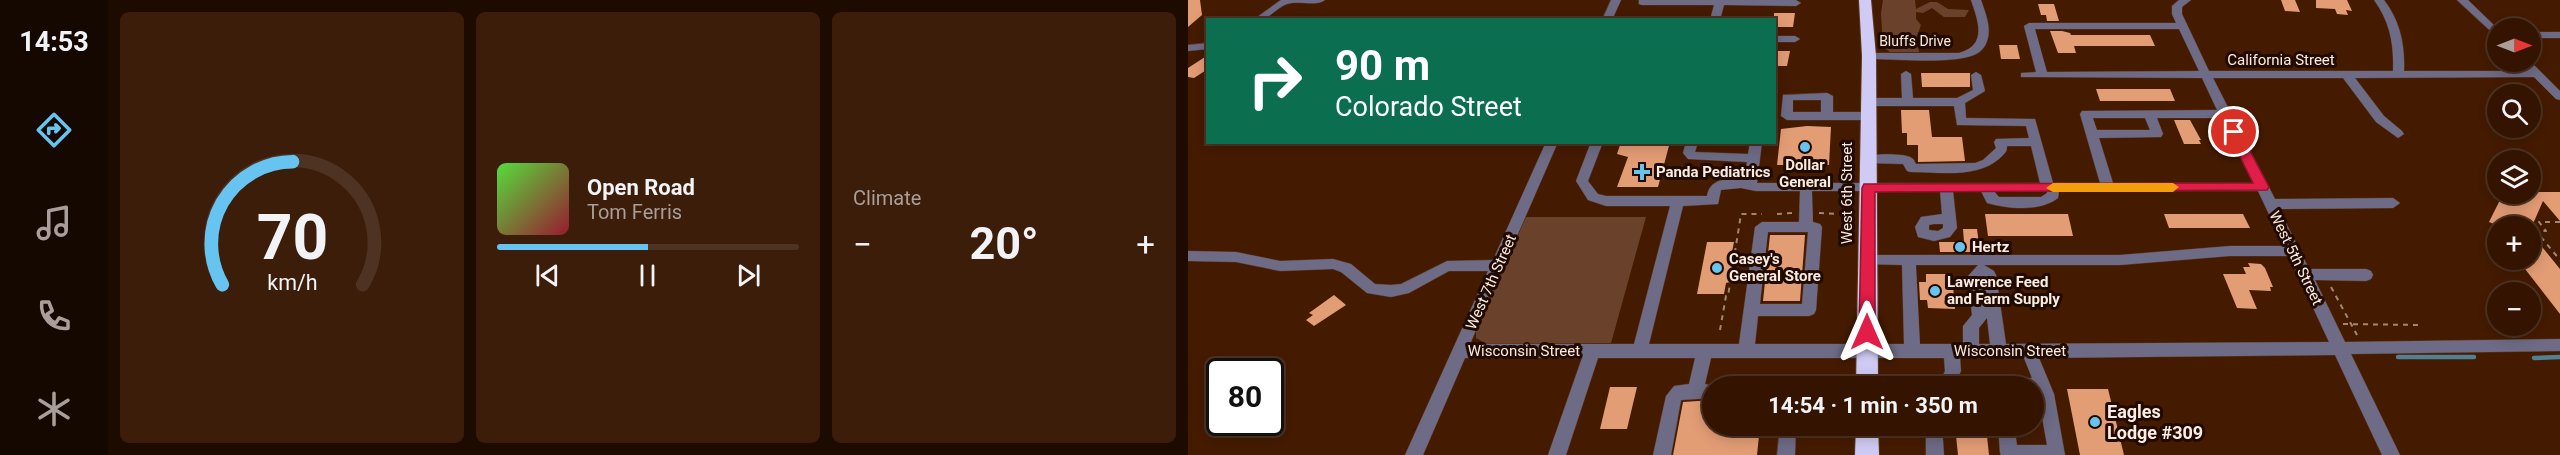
<!DOCTYPE html>
<html lang="en">
<head>
<meta charset="utf-8">
<style>
  :root { --surface:#341400; --page:#3c1d0a; --text:#f1f3f6; --muted:#a99e99; --line:#4e3322; --accent:#67c4f0 }
  body { margin:0; font-family:Roboto,sans-serif; background:var(--page); color:var(--text); height:100vh; display:flex; flex-direction:column; font-size:22px; white-space:nowrap }
  * { box-sizing:border-box; margin:0 }
  p { font-size:20px; color:var(--muted) }
  .icon { flex:none; width:33px; height:33px; fill:none; stroke:currentColor; stroke-width:2; stroke-linecap:round; stroke-linejoin:round }
  .map { position:relative; flex:1; overflow:hidden }
  .panel { display:flex; flex-direction:column; gap:12px; padding:12px; background:#1d0b00; width:1080px }
  .panel>* { flex:none }
  .hud { position:absolute; left:18px; top:18px; width:570px; height:126px; border-radius:0px; box-shadow:0 3px 15px #0003,0 0 0 2px var(--line); background:#0b6e4f; color:#fff; overflow:hidden }
  .needle { width:39px; rotate:90deg }
  .fabs { position:absolute; left:1299px; top:18px; display:grid; gap:12px }
  .fabs a { display:grid; place-items:center; width:54px; height:54px; border-radius:50%; background:var(--surface); box-shadow:0 3px 15px #0003,0 0 0 2px var(--line); font-size:30px }
  .speed { position:absolute; left:18px; top:358px; display:flex; gap:12px; font-size:30px; font-weight:700; text-align:center }
  .speed>* { display:grid; place-content:center; width:78px; height:78px; border-radius:50%; background:var(--surface); box-shadow:0 3px 15px #0003,0 0 0 2px var(--line); line-height:1 }
  .speed .limit { border:3px solid #111; border-radius:9px; background:#fff; color:#111 }
  .pin { position:absolute; display:grid; place-items:center; width:51px; height:51px; color:#fff; margin:-26px; border:3px solid #fff; border-radius:50%; box-shadow:0 2px 6px #0007 }
  .me { position:absolute; width:66px; margin:-33px; rotate:0deg; stroke-linejoin:round; filter:drop-shadow(0 0 4px #0008) }
  .turn { display:flex; align-items:center; gap:21px; height:126px; padding:0 30px; font-size:27px }
  .turn .icon { width:78px; height:78px; stroke-width:2.5 }
  .turn b { display:block; font-size:42px; line-height:51px }
  .big { font-size:45px; font-weight:700; line-height:1.1 }
  .panel .widget { flex:1; display:flex; flex-direction:column; justify-content:center; gap:9px; min-width:0; padding:0 21px; border-radius:9px; background:var(--page) }
  .panel .dial { align-items:center; gap:0 }
  .dial svg { height:156px; overflow:visible; fill:none; stroke:var(--line); stroke-width:7; stroke-linecap:round; text-anchor:middle }
  .dial text { fill:var(--text); stroke:none }
  .song { display:flex; align-items:center; gap:18px }
  .cover { width:72px; height:72px; border-radius:9px; background:linear-gradient(135deg,hsl(110 70% 55%),hsl(350 70% 35%)) }
  .played { height:6px; border-radius:3px; background:linear-gradient(90deg,var(--accent) 50%,var(--line) 50%) }
  .keys { display:flex; justify-content:space-around; direction:ltr }
  .heat { display:flex; justify-content:space-between; align-items:center; font-size:33px; direction:ltr }
  .panel .tiles { flex:1; display:grid; gap:12px; grid-template-columns:repeat(3,1fr) }
  .trip { position:absolute; left:514px; top:376px; width:342px; height:60px; border-radius:30px; background:var(--surface); box-shadow:0 3px 15px #0003,0 0 0 2px var(--line); font-weight:700; line-height:60px; text-align:center }
  main { display:flex; flex:1; min-height:0 }
  .dock { display:flex; flex-direction:column; width:108px; justify-content:space-around; align-items:center; background:#150800; color:var(--muted) }
  .dock .icon { width:42px; height:42px }
  .dock .selected { color:var(--accent) }
  .dock b { font-size:27px; color:var(--text) }
  .map>svg:first-child { display:block }
  .green { fill:#6a422b }
  .lines { fill:none; stroke-linecap:round; stroke-linejoin:round }
  .stream { stroke:#518092; stroke-width:4.5 }
  .building { fill:#e39d75 }
  .minor-casing { stroke:#5e3820; stroke-width:1 }
  .highway-casing { stroke:#5e3820; stroke-width:2 }
  .path { stroke:#a38776; stroke-width:2; stroke-dasharray:5 5; stroke-linecap:butt }
  .minor { fill:#6e6b86; fill-rule:evenodd }
  .highway { fill:#d0cbf4; fill-rule:evenodd }
  .route { fill:#e11d48; stroke:#92132f; stroke-width:1.5 }
  .slow { fill:#f59e0b }
  .poi-dot { fill:#67c4f0; stroke:#210a00; stroke-width:2 }
  .labels { text-anchor:middle; stroke-width:6; stroke-linejoin:round; paint-order:stroke }
  .far-street-label { font-size:14px; fill:#faece4; stroke:#210a00 }
  .street-label { font-size:15px; fill:#faece4; stroke:#210a00 }
  .poi-label { font-size:15px; font-weight:bold; fill:#faece4; stroke:#210a00; text-anchor:start }
  .near-poi-label { font-size:18px; font-weight:bold; fill:#faece4; stroke:#210a00; text-anchor:start }
</style>
</head>
<body>
<main>
<nav class="dock">
<b>14:53</b>
<svg class="icon selected" aria-label="directions" viewBox="0 0 24 24"><path d="M12 3l9 9-9 9-9-9zM9 14v-3h6M13 9l2 2-2 2"/></svg>
<svg class="icon" aria-label="music" viewBox="0 0 24 24"><path d="M9 18V5l10-2v13"/><circle cx="6" cy="18" r="3"/><circle cx="16" cy="16" r="3"/></svg>
<svg class="icon" aria-label="phone" viewBox="0 0 24 24"><path d="M5 4h4l2 5-3 2q2 4 5 5l2-3 5 2v4C11 20 4 13 5 4z"/></svg>
<svg class="icon" aria-label="climate" viewBox="0 0 24 24"><path d="M12 3v18M4 7l16 10M4 17L20 7"/></svg>
</nav>
<section class="panel">
<div class="tiles">
<div class="widget dial"><svg viewBox="0 0 100 80">
<path d="M14 69A42 42 0 1 1 86 69"/>
<path d="M14 69A42 42 0 0 1 50 6" stroke="#67c4f0"/>
<text x="50" y="56" font-size="32" font-weight="700">70</text>
<text x="50" y="72" font-size="11">km/h</text>
</svg></div>
<div class="widget">
<div class="song"><i class="cover"></i><div><b>Open Road</b><p>Tom Ferris</p></div></div>
<div class="played"></div>
<div class="keys"><svg class="icon" aria-label="previous" viewBox="0 0 24 24"><path d="M18 5L8 12l10 7zM5 5v14"/></svg><svg class="icon" aria-label="pause" viewBox="0 0 24 24"><path d="M8 5v14M16 5v14"/></svg><svg class="icon" aria-label="next" viewBox="0 0 24 24"><path d="M6 5l10 7-10 7zM19 5v14"/></svg></div>
</div>
<div class="widget"><p>Climate</p>
<div class="heat"><a>−</a><b class="big">20°</b><a>+</a></div>
</div>
</div>
</section>
<div class="map">
<svg width="1372" height="455" viewBox="0 0 1372 455">
  <rect width="100%" height="100%" fill="#451b00"/>
  <g class="green">
    <polygon points="695,0 727,0 728,9 742,2 749,2 760,9 781,10 777,17 756,17 744,8 735,13 728,12 728,19 733,25 729,36 731,52 702,52 695,47 693,13"/>
    <polygon points="338,217 458,217 423,343 299,344 288,338 288,331"/>
  </g>
  <g class="lines">
    <g class="stream">
      <polyline points="1210,357 1286,357"/>
      <polyline points="1346,358 1372,357"/>
    </g>
  </g>
  <g class="building">
    <polygon points="0,0 12,0 14,15 0,27"/>
    <polygon points="1093,0 1107,0 1112,12 1097,11"/>
    <polygon points="1128,0 1159,0 1164,11 1158,10 1160,15 1149,14 1147,9 1128,8"/>
    <polygon points="850,4 866,4 871,21 859,21 858,15 853,15"/>
    <polygon points="586,13 607,13 605,27 586,27"/>
    <polygon points="862,31 874,31 882,33 883,35 962,35 967,46 886,46 888,53 870,53"/>
    <polygon points="811,45 829,45 832,59 813,59"/>
    <polygon points="586,51 602,51 599,66 586,66"/>
    <polygon points="20,55 20,69 6,78 0,77 0,68"/>
    <polygon points="733,73 782,73 782,87 734,87"/>
    <polygon points="908,89 982,89 987,101 912,101"/>
    <polygon points="713,110 741,110 744,137 774,137 777,161 730,162 730,145 719,145 719,133 714,133"/>
    <polygon points="986,120 1002,120 1013,140 1011,140 1013,144 996,144"/>
    <polygon points="619,126 643,127 641,165 589,165 593,129"/>
    <polygon points="433,142 482,142 470,187 429,187 440,157 429,154"/>
    <polygon points="1342,192 1372,192 1372,221 1355,201 1344,226 1311,226 1301,222 1315,194 1342,194"/>
    <polygon points="797,214 880,214 885,236 800,236"/>
    <polygon points="976,214 1055,214 1062,228 981,228"/>
    <polygon points="775,229 789,229 792,252 752,252 751,242 776,242"/>
    <polygon points="1342,232 1372,269 1372,314 1330,260 1342,260"/>
    <polygon points="582,235 617,235 612,301 575,301"/>
    <polygon points="519,242 546,242 544,252 546,253 542,282 538,283 536,294 509,294"/>
    <polygon points="1060,263 1073,264 1077,268 1085,287 1082,287 1083,291 1061,290 1069,309 1049,308 1035,274 1058,274 1055,267 1062,267"/>
    <polygon points="738,274 764,274 767,309 740,308 739,300 732,300 731,282 738,282"/>
    <polygon points="146,295 158,305 126,326 118,320 125,315 121,313"/>
    <polygon points="422,387 449,387 439,429 412,429"/>
    <polygon points="879,389 920,389 936,455 892,455"/>
    <polygon points="525,400 525,426 572,426 569,455 485,455 495,402"/>
    <polygon points="767,426 798,426 801,455 770,455"/>
  </g>
  <g class="lines">
    <defs>
      <g id="minor">
        <path d="M93,0H137C127,7 111,0 99,4C84,10 84,20 65,20Z"/>
        <polygon points="423,0 433,0 424,20 414,20"/>
        <polygon points="451,0 608,0 613,3 608,6 536,5 532,20 522,20 526,5 454,5 451,4"/>
        <path d="M783,0H793C797,12 804,28 799,41C797,48 791,54 783,56C758,64 709,59 681,59L676,56L681,53H771C800,45 790,21 783,0Z"/>
        <path d="M991,0H1003L994,7V14L1021,71H1205C1206,44 1202,22 1186,0H1196C1212,21 1217,44 1216,71H1340L1332,62L1342,61L1372,91V100L1368,99L1346,77L1167,78L1196,116L1214,131L1216,134L1210,138L1188,122L1155,78H1025L1087,199L1205,198L1212,203L1205,208L1091,209L1121,269H1178L1183,271L1185,275L1183,279L1178,281L1127,280L1157,342L1372,339V351L1163,354L1212,455H1194L1147,355L851,358L866,394L877,455H813L812,453L810,426H826L829,445H859L850,394L846,392V387H805L807,380L813,378H844L836,358H772L773,371L765,387H749L757,371L756,358H523L517,384L531,387H525V398L493,400L483,455H465L478,396L486,386L501,384L507,358H410L378,455H360L394,358H277L235,455H217L300,271H261L221,293L203,297L179,293L153,272L145,269L92,271L48,262L0,261V251L48,252L92,261L145,259L163,264L187,284L203,285L213,284L259,261L305,260L358,142H370L282,344H446L482,206H418L400,200L388,181L403,142H415L400,181L410,194L418,196H519C522,178 539,178 556,180L559,162L500,159L495,153L498,142H510L507,152L560,154L562,142H574L569,183H852L843,146H819C819,152 817,153 813,157C790,179 753,172 723,172L719,171L715,164L680,163L674,159C679,153 713,153 722,157C726,159 726,160 728,164L787,163L795,160L808,148L806,142L808,139L841,138L838,126L769,125L766,106H681L675,102L681,98H714L713,74L718,71L723,74L725,98H769L785,90L783,75L788,72L793,75L797,91L777,103L778,118L847,119L865,183H912L892,114L894,111L1029,110L1014,78L833,77V73L848,72L836,26L841,23H988L984,14V6ZM847,29H991L1011,71L859,72ZM905,118H957L962,130H909ZM969,118H1033L1065,183H925L911,138L973,137L975,134ZM553,188L568,191H612L611,222H574L567,227L551,344H461L495,206L530,204L533,190ZM624,191H752L754,214L733,217L727,227L730,237L746,241L762,237L769,228L765,191H793L799,203C820,209 852,212 870,198L871,191H1070L1096,246H1042L932,255H680L675,256L673,260L675,264L714,265L716,344H567L570,316H621L626,314L628,310L634,227L632,224L625,222ZM806,191H859V193L853,197H811ZM746,224H755V228L750,231L741,230V225ZM580,232H620L614,304H572ZM1042,256H1101L1141,342L818,344L808,275L806,271L796,265H932ZM728,265H790L780,276L784,315L775,326V344H732ZM799,318L802,344H791V328Z"/>
        <polygon points="1269,0 1280,0 1310,29 1310,38"/>
        <rect x="1342" y="32" width="30" height="6"/>
        <polygon points="586,36 607,36 612,39 607,42 586,42"/>
        <polygon points="20,43 20,49 0,51 0,45"/>
        <path d="M639,93L645,96V112H681L687,116L681,120H599L593,116L595,95ZM605,100H633V112H605Z"/>
        <polygon points="592,426 608,426 607,455 589,455"/>
        <polygon points="738,426 754,426 756,455 738,455"/>
      </g>
      <g id="highway">
        <polygon points="671,0 683,0 688,56 690,387 668,387 674,56"/>
        <polygon points="668,426 690,426 691,455 667,455"/>
      </g>
    </defs>
    <use href="#minor" class="minor-casing"/>
    <use href="#highway" class="highway-casing"/>
    <g class="path">
      <polyline points="631,213 649,214"/>
      <polyline points="589,214 604,213"/>
      <polyline points="1372,222 1351,222 1358,231 1348,231 1372,260"/>
      <polyline points="1143,287 1169,335"/>
      <polyline points="1155,324 1230,325"/>
      <polyline points="532,330 538,296 540,296 553,214 574,214"/>
    </g>
    <use href="#minor" class="minor"/>
    <use href="#highway" class="highway"/>
  </g>
  <polygon class="route" points="1046,128 1052,132 1081,187 1079,190 687,192 687,332 685,336 679,338 674,336 671,332 674,188 676,184 1065,183 1040,132"/>
  <polygon class="slow" points="865,183 985,183 991,187 985,192 865,192 858,188"/>
  <g class="poi-dot">
    <circle cx="617" cy="147" r="6"/>
    <path d="M451 163h6v6h6v6h-6v6h-6v-6h-6v-6h6z"/>
    <circle cx="772" cy="247" r="6"/>
    <circle cx="529" cy="268" r="6"/>
    <circle cx="747" cy="291" r="6"/>
    <circle cx="907" cy="422" r="6"/>
  </g>
  <g class="labels">
    <g class="far-street-label">
      <text x="727" y="46">Bluffs Drive</text>
    </g>
    <g class="street-label">
      <text x="1093" y="65">California Street</text>
      <text transform="translate(659 193) rotate(-90)" y="5">West 6th Street</text>
      <text transform="translate(1108 258) rotate(64)" y="5">West 5th Street</text>
      <text transform="translate(303 282) rotate(-66)" y="5">West 7th Street</text>
      <text x="336" y="356">Wisconsin Street</text>
      <text x="822" y="356">Wisconsin Street</text>
    </g>
    <g class="poi-label">
      <text x="617" y="170" text-anchor="middle">Dollar<tspan x="617" dy="17">General</tspan></text>
      <text x="468" y="177">Panda Pediatrics</text>
      <text x="784" y="252">Hertz</text>
      <text x="541" y="264">Casey's<tspan x="541" dy="17">General Store</tspan></text>
      <text x="759" y="287">Lawrence Feed<tspan x="759" dy="17">and Farm Supply</tspan></text>
    </g>
    <g class="near-poi-label">
      <text x="919" y="418">Eagles<tspan x="919" dy="21">Lodge #309</tspan></text>
    </g>
  </g>
</svg>
<div class="fabs">
<a><svg class="needle" viewBox="-14 -14 28 28"><path d="M0-13l5 13h-10z" fill="#e53935"/><path d="M0 13l5-13h-10z" fill="#a99e99"/></svg></a>
<a><svg class="icon" aria-label="search" viewBox="0 0 24 24"><circle cx="10" cy="10" r="6"/><path d="M15 15l6 6"/></svg></a>
<a><svg class="icon" aria-label="layers" viewBox="0 0 24 24"><path d="M12 4l9 5-9 5-9-5zM3 14l9 5 9-5"/></svg></a>
<a>+</a>
<a>−</a>
</div>
<div class="speed"><div class="limit">80</div></div>
<div class="pin" style="left:1046px;top:132px;background:#d93025"><svg class="icon" aria-label="arrive" viewBox="0 0 24 24"><path d="M6 21V4h12l-3 4 3 4H6"/></svg></div>
<svg class="me" style="left:679px;top:332px" viewBox="-20 -20 40 40"><path d="M0-17L14 15 0 8-14 15z" fill="#e11d48" stroke="#fff" stroke-width="4"/></svg>
<div class="trip">14:54 · 1 min · 350 m</div>
<div class="hud">
<div class="turn"><svg class="icon" aria-label="right" viewBox="0 0 24 24"><path d="M7 20v-9h11M14 6l5 5-5 5"/></svg><div><b>90 m</b>Colorado Street</div></div>
</div>
</div>
</main>
</body>
</html>
